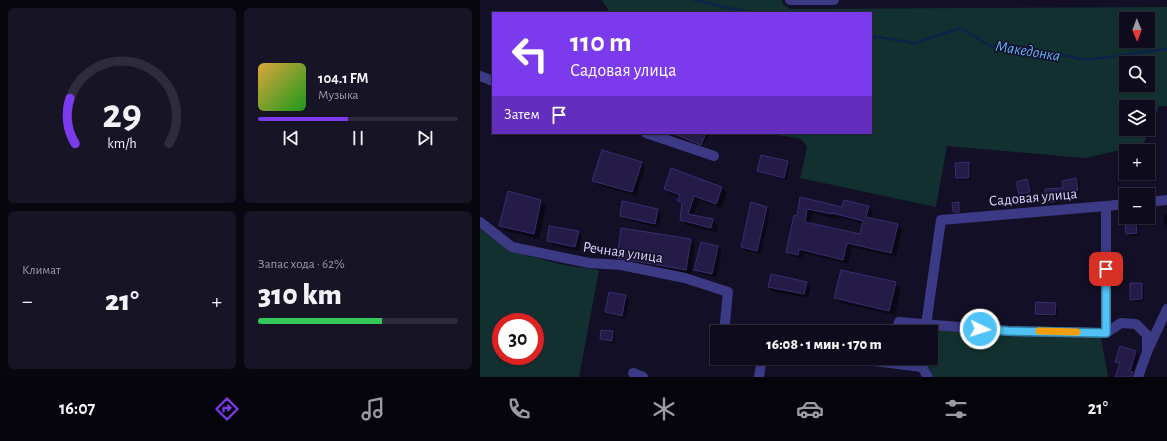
<!DOCTYPE html>
<html lang="ru">
<head>
<meta charset="utf-8">
<style>
  :root { --surface:#0e0b1c; --page:#171425; --text:#f1f3f6; --muted:#9b9ba3; --line:#2e2b3b; --accent:#7c3aed }
  body { margin:0; font-family:"Alegreya Sans",sans-serif; background:var(--page); color:var(--text); height:100vh; display:flex; flex-direction:column; font-size:15px; white-space:nowrap }
  * { box-sizing:border-box; margin:0 }
  p { font-size:13px; color:var(--muted) }
  .icon { flex:none; width:22px; height:22px; fill:none; stroke:currentColor; stroke-width:2; stroke-linecap:round; stroke-linejoin:round }
  .map { position:relative; flex:1; overflow:hidden }
  .panel { display:flex; flex-direction:column; gap:8px; padding:8px; background:#08060f; width:480px }
  .panel>* { flex:none }
  .hud { position:absolute; left:12px; top:12px; width:380px; height:122px; border-radius:0px; box-shadow:0 1px 3px #0004,0 0 0 1px var(--line); background:#7c3aed; color:#fff; overflow:hidden }
  .needle { width:26px; rotate:179deg }
  .controls { position:absolute; left:639px; top:12px; display:grid; gap:8px }
  .controls a { display:grid; place-items:center; width:36px; height:36px; border-radius:0px; background:var(--surface); box-shadow:0 1px 3px #0004,0 0 0 1px var(--line); font-size:20px }
  .speed { position:absolute; left:12px; top:313px; display:flex; gap:8px; font-size:20px; font-weight:700; text-align:center }
  .speed>* { display:grid; place-content:center; width:52px; height:52px; border-radius:50%; background:var(--surface); box-shadow:0 1px 3px #0004,0 0 0 1px var(--line); line-height:1 }
  .speed .limit { border:6px solid #d22; background:#fff; color:#111 }
  .pin { position:absolute; display:grid; place-items:center; width:34px; height:34px; color:#fff; margin:-17px; border-radius:8px; box-shadow:0 2px 6px #0006 }
  .me { position:absolute; width:44px; margin:-22px; rotate:94deg; stroke-linejoin:round; filter:drop-shadow(0 0 3px #0008) }
  .turn { display:flex; align-items:center; gap:14px; height:84px; padding:0 12px; font-size:18px }
  .turn .icon { width:52px; height:52px; stroke-width:2.5 }
  .turn b { display:block; font-size:28px; line-height:34px }
  .then { display:flex; align-items:center; height:38px; padding:0 12px; background:#0003; gap:8px; font-size:15px }
  .big { font-size:30px; font-weight:800; line-height:1.1 }
  .panel .card { flex:1; display:flex; flex-direction:column; justify-content:center; gap:6px; min-width:0; padding:0 14px; border-radius:6px; background:var(--page) }
  .panel .dial { align-items:center; gap:0 }
  .dial svg { height:104px; overflow:visible; fill:none; stroke:var(--line); stroke-width:7; stroke-linecap:round; text-anchor:middle }
  .dial text { fill:var(--text); stroke:none }
  .song { display:flex; align-items:center; gap:12px }
  .cover { width:48px; height:48px; border-radius:6px; background:linear-gradient(135deg,hsl(40 70% 55%),hsl(120 70% 35%)) }
  .played { height:4px; border-radius:2px; background:linear-gradient(90deg,var(--accent) 45%,var(--line) 45%) }
  .keys { display:flex; justify-content:space-around; direction:ltr }
  .heat { display:flex; justify-content:space-between; align-items:center; font-size:22px; direction:ltr }
  .charge { height:6px; border-radius:3px; background:linear-gradient(90deg,#34c759 62%,var(--line) 0) }
  .panel .tiles { flex:1; display:grid; gap:8px; grid-template-columns:repeat(2,1fr) }
  .trip { position:absolute; left:230px; top:325px; width:228px; height:40px; border-radius:0px; background:var(--surface); box-shadow:0 1px 3px #0004,0 0 0 1px var(--line); font-weight:800; line-height:40px; text-align:center }
  .menu { display:flex; height:64px; justify-content:space-around; align-items:center; background:#06040b; color:var(--muted) }
  .menu .icon { width:28px; height:28px }
  .menu .active { color:var(--accent) }
  .menu b { font-size:18px; color:var(--text) }
  main { display:flex; flex:1; min-height:0 }
  .map>svg:first-child { display:block }
  .green { fill:#12302f; fill-rule:evenodd }
  .shadow { fill:#0007; fill-rule:evenodd }
  .lines { fill:none; stroke-linecap:round; stroke-linejoin:round }
  .stream { stroke:#0c2248; stroke-width:2.5 }
  .building { fill:#241b47; stroke:#3b2d73; fill-rule:evenodd }
  .minor { stroke:#3d3a85; stroke-width:10 }
  .route-casing { stroke:#337fa1; stroke-width:10 }
  .route { stroke:#4fc3f7; stroke-width:7 }
  .slow { stroke:#f59e0b; stroke-width:7 }
  .labels { text-anchor:middle; stroke-width:3; stroke-linejoin:round; paint-order:stroke }
  .street-label { font-size:15px; fill:#d9d4ff; stroke:#130f26 }
  .water-label { font-size:16px; font-style:italic; fill:#62b6ff; stroke:#130f26 }
</style>
</head>
<body>
<main>
<section class="panel">
<div class="tiles">
<div class="card dial"><svg viewBox="0 0 100 80">
<path d="M14 69A42 42 0 1 1 86 69"/>
<path d="M14 69A42 42 0 0 1 10 34" stroke="#7c3aed"/>
<text x="50" y="56" font-size="32" font-weight="700">29</text>
<text x="50" y="72" font-size="11">km/h</text>
</svg></div>
<div class="card">
<div class="song"><i class="cover"></i><div><b>104.1 FM</b><p>Музыка</p></div></div>
<div class="played"></div>
<div class="keys"><svg class="icon" aria-label="previous" viewBox="0 0 24 24"><path d="M18 5L8 12l10 7zM5 5v14"/></svg><svg class="icon" aria-label="pause" viewBox="0 0 24 24"><path d="M8 5v14M16 5v14"/></svg><svg class="icon" aria-label="next" viewBox="0 0 24 24"><path d="M6 5l10 7-10 7zM19 5v14"/></svg></div>
</div>
<div class="card"><p>Климат</p>
<div class="heat"><a>−</a><b class="big">21°</b><a>+</a></div>
</div>
<div class="card"><p>Запас хода · 62%</p><b class="big">310 km</b><div class="charge"></div></div>
</div>
</section>
<div class="map">
<svg width="687" height="377" viewBox="0 0 687 377">
  <rect width="100%" height="100%" fill="#130f26"/>
  <g class="green">
    <path d="M122,0H302V3L310,9L687,7V106H679L663,145L605,158L467,146L456,207L320,178L327,147L321,139L298,135L297,133H391V13H130ZM646,19H668V41H646ZM646,63H668V85H646ZM646,107H668V129H646Z"/>
    <path d="M0,229L30,251L84,265L119,270L99,377H0ZM21,322H55V356H21Z"/>
    <polygon points="422,327 621,337 628,377 454,377 447,364 417,358 451,358 451,332 421,332"/>
  </g>
  <g class="shadow">
    <polygon points="187,133 227,133 229,135 223,146"/>
    <polygon points="282,156 308,162 310,165 307,180 281,173 278,171"/>
    <polygon points="161,163 165,167 156,196 118,185 114,181"/>
    <polygon points="488,163 491,165 491,180 479,180 477,178"/>
    <polygon points="192,170 242,188 247,193 241,208 219,200 213,216 232,220 238,225 236,232 206,225 201,220 203,205 198,200 200,197 190,194 185,189"/>
    <polygon points="547,180 549,183 551,194 542,196 540,194"/>
    <polygon points="596,180 599,182 600,192 577,196 577,204 569,205 566,202 566,190 584,189"/>
    <polygon points="28,193 61,201 66,206 59,239 26,231 21,226"/>
    <path d="M321,199L363,208L388,207L393,211L391,219L417,225L422,230L416,257L372,247L368,264L324,253L323,259L312,256L307,252L318,218ZM332,213L356,219L357,217L384,224L381,235L330,224Z"/>
    <polygon points="286,207 290,211 281,254 266,251 262,247"/>
    <polygon points="178,210 182,214 179,228 145,219 141,215"/>
    <polygon points="683,214 687,214 687,228 684,225"/>
    <polygon points="656,221 658,223 659,235 650,236 647,233"/>
    <polygon points="98,232 102,236 99,251 72,245 68,241"/>
    <polygon points="210,240 215,245 211,275 143,263 138,258"/>
    <polygon points="222,243 238,247 242,251 236,277 219,273 215,269"/>
    <polygon points="327,283 331,287 328,298 293,291 289,287"/>
    <polygon points="415,283 421,288 415,315 361,303 355,298"/>
    <polygon points="661,284 664,287 664,301 654,302 651,299"/>
    <polygon points="145,296 149,300 145,319 130,315 126,311"/>
    <polygon points="576,304 578,306 577,317 559,316 556,314"/>
    <polygon points="133,332 135,334 134,343 124,341 121,339"/>
    <polygon points="656,352 659,355 653,374 655,377 637,377 640,365 636,362"/>
  </g>
  <g class="lines">
    <g class="stream">
      <polyline points="214,0 271,13"/>
      <polyline points="391,36 435,43 481,28 510,46 531,45 607,60 687,49"/>
    </g>
  </g>
  <g class="building">
    <polygon points="192,133 226,133 221,145"/>
    <polygon points="122,150 162,162 152,192 112,181"/>
    <polygon points="281,155 308,161 304,178 277,171"/>
    <polygon points="489,162 489,178 476,178 475,163"/>
    <polygon points="191,168 242,187 236,204 214,196 208,214 233,219 231,228 200,220 202,202 197,201 200,195 184,189"/>
    <polygon points="596,178 598,190 575,194 575,202 565,202 565,189 583,188 582,181"/>
    <polygon points="547,179 550,192 539,194 536,182"/>
    <polygon points="28,191 61,200 54,234 19,226"/>
    <path d="M320,197L362,207L364,200L389,206L386,217L418,224L411,253L367,243L363,260L319,249L318,255L306,252L314,215L317,216ZM327,209L352,214V213L383,221L380,234L325,222Z"/>
    <polygon points="142,201 178,209 175,224 140,216"/>
    <polygon points="271,202 287,207 277,251 261,247"/>
    <polygon points="479,202 479,212 473,212 472,203"/>
    <polygon points="656,220 657,233 646,234 645,221"/>
    <polygon points="69,226 99,231 95,247 67,241"/>
    <polygon points="141,228 211,239 206,270 137,258"/>
    <polygon points="221,242 238,246 232,274 214,270"/>
    <polygon points="361,270 416,282 409,311 354,298"/>
    <polygon points="291,274 327,282 324,294 288,287"/>
    <polygon points="650,283 662,283 662,299 650,300"/>
    <polygon points="129,292 146,295 142,316 125,312"/>
    <polygon points="556,302 576,303 575,315 555,314"/>
    <polygon points="121,330 133,331 132,341 120,339"/>
    <polygon points="640,346 656,351 650,371 653,372 651,377 635,377 640,363 635,362"/>
  </g>
  <g class="lines">
    <g class="minor">
      <polyline points="310,0 354,0"/>
      <polyline points="0,76 13,81"/>
      <polyline points="166,133 234,156"/>
      <polyline points="668,202 687,200"/>
      <polyline points="626,206 646,204"/>
      <polyline points="0,222 32,247 109,263 141,265 205,278 248,292 244,332"/>
      <polyline points="446,325 461,220 626,206 626,333"/>
      <polyline points="416,332 419,322 528,331 626,333 641,323 656,324 667,335 667,352"/>
      <polyline points="370,358 442,367 448,377"/>
      <polyline points="153,373 163,377"/>
      <polyline points="279,377 282,358"/>
      <polyline points="658,377 667,352 687,309"/>
    </g>
  </g>
  <g class="lines">
    <defs>
      <polyline id="route" points="500,329 528,331 626,333 626,269"/>
    </defs>
    <use href="#route" class="route-casing"/>
    <use href="#route" class="route"/>
    <polyline class="slow" points="559,331 597,332"/>
  </g>
  <g class="labels">
    <g class="street-label">
      <text transform="translate(553 197) rotate(-5)" y="5">Садовая улица</text>
      <text transform="translate(143 252) rotate(8)" y="5">Речная улица</text>
    </g>
    <g class="water-label">
      <text transform="translate(548 50) rotate(9)" y="6">Македонка</text>
    </g>
  </g>
</svg>
<div class="controls">
<a><svg class="needle" viewBox="-14 -14 28 28"><path d="M0-13l5 13h-10z" fill="#e53935"/><path d="M0 13l5-13h-10z" fill="#9b9ba3"/></svg></a>
<a><svg class="icon" aria-label="search" viewBox="0 0 24 24"><circle cx="10" cy="10" r="6"/><path d="M15 15l6 6"/></svg></a>
<a><svg class="icon" aria-label="layers" viewBox="0 0 24 24"><path d="M12 4l9 5-9 5-9-5zM3 14l9 5 9-5"/></svg></a>
<a>+</a>
<a>−</a>
</div>
<div class="speed"><div class="limit">30</div></div>
<div class="pin" style="left:626px;top:269px;background:#d93025"><svg class="icon" aria-label="arrive" viewBox="0 0 24 24"><path d="M6 21V4h12l-3 4 3 4H6"/></svg></div>
<svg class="me" style="left:500px;top:329px" viewBox="-20 -20 40 40"><circle r="17" fill="#4fc3f7" stroke="#fff" stroke-width="3"/><path d="M0-11L8 9 0 5-8 9z" fill="#fff"/></svg>
<div class="trip">16:08 · 1 мин · 170 m</div>
<div class="hud">
<div class="turn"><svg class="icon" aria-label="left" viewBox="0 0 24 24"><path d="M17 20v-9H6M10 6l-5 5 5 5"/></svg><div><b>110 m</b>Садовая улица</div></div>
<div class="then">Затем<svg class="icon" aria-label="arrive" viewBox="0 0 24 24"><path d="M6 21V4h12l-3 4 3 4H6"/></svg></div>
</div>
</div>
</main>
<nav class="menu">
<b>16:07</b>
<svg class="icon active" aria-label="directions" viewBox="0 0 24 24"><path d="M12 3l9 9-9 9-9-9zM9 14v-3h6M13 9l2 2-2 2"/></svg>
<svg class="icon" aria-label="music" viewBox="0 0 24 24"><path d="M9 18V5l10-2v13"/><circle cx="6" cy="18" r="3"/><circle cx="16" cy="16" r="3"/></svg>
<svg class="icon" aria-label="phone" viewBox="0 0 24 24"><path d="M5 4h4l2 5-3 2q2 4 5 5l2-3 5 2v4C11 20 4 13 5 4z"/></svg>
<svg class="icon" aria-label="climate" viewBox="0 0 24 24"><path d="M12 3v18M4 7l16 10M4 17L20 7"/></svg>
<svg class="icon" aria-label="car" viewBox="0 0 24 24"><path d="M5 17H2v-5l4-1 3-4h7l3 4 3 1v5h-3M9 17h6M6 11h13"/><circle cx="7" cy="17" r="2"/><circle cx="17" cy="17" r="2"/></svg>
<svg class="icon" aria-label="filters" viewBox="0 0 24 24"><path d="M4 7h16M4 17h16"/><circle cx="9" cy="7" r="2"/><circle cx="15" cy="17" r="2"/></svg>
<b>21°</b>
</nav>
</body>
</html>
